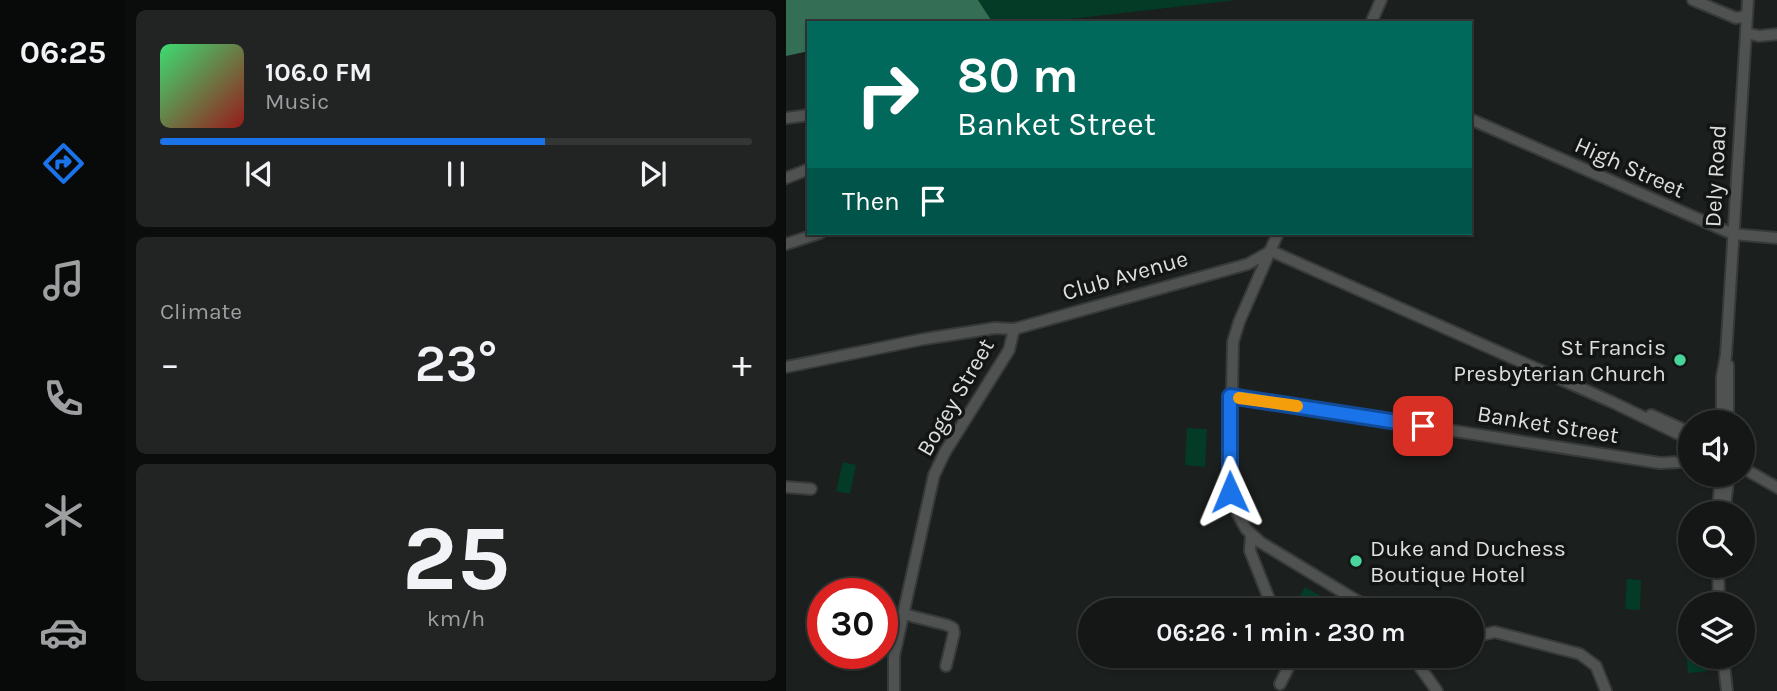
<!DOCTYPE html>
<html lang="en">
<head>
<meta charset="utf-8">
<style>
  :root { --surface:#141716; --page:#212423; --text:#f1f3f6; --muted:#9d9fa1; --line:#333635; --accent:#1a73e8 }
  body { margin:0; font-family:Karla,sans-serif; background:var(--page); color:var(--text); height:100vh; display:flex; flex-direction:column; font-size:26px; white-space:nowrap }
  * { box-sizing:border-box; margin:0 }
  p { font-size:23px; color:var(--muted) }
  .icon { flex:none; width:38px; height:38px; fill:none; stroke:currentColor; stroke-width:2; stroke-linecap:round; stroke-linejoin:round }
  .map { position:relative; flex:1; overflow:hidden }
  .panel { display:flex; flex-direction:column; gap:10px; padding:10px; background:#0b0d0c; width:660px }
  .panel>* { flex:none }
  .hud { position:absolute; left:21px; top:21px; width:665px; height:214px; border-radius:0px; box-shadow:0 2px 5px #0004,0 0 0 2px var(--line); background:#00695c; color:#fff; overflow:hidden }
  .buttons { position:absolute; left:892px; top:410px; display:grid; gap:14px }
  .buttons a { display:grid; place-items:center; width:77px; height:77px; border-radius:50%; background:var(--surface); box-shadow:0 2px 5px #0004,0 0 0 2px var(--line); font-size:35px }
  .speed { position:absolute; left:21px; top:578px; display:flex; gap:14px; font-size:35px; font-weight:700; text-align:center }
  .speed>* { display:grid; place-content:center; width:91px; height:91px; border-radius:50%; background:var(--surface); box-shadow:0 2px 5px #0004,0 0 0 2px var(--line); line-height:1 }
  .speed .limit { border:10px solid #d22; background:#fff; color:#111 }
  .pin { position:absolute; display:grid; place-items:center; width:60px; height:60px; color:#fff; margin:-30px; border-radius:14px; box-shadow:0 4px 10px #0006 }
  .me { position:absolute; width:77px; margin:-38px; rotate:359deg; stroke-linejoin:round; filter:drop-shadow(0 0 5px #0008) }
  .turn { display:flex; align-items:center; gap:24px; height:147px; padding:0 35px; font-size:32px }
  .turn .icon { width:91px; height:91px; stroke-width:2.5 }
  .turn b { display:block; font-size:49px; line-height:60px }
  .then { display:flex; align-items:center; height:66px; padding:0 35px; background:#0003; gap:14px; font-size:26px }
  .big { font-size:52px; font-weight:600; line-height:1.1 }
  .panel .widget { flex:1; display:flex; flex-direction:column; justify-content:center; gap:10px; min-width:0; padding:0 24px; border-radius:10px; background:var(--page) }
  .panel .dial { align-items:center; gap:0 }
  .dial b { font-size:91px; line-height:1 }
  .song { display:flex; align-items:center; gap:21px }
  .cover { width:84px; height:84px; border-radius:10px; background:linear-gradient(135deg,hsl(140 70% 55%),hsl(0 70% 35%)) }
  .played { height:7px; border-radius:4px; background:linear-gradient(90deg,var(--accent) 65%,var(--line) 65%) }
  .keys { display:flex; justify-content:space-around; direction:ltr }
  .heat { display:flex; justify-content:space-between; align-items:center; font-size:38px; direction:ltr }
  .trip { position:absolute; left:292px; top:598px; width:406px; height:70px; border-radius:35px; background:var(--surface); box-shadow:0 2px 5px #0004,0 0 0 2px var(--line); font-weight:600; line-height:70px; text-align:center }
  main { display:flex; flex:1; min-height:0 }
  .menu { display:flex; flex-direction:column; width:126px; justify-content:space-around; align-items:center; background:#080909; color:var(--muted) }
  .menu .icon { width:49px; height:49px }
  .menu .selected { color:var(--accent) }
  .menu b { font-size:32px; color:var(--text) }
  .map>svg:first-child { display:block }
  .green { fill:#033b27 }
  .water { fill:#346f55 }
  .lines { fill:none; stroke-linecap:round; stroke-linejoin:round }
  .minor-casing { stroke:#363a38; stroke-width:14 }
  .minor { stroke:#505251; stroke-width:10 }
  .route-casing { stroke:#114b97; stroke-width:18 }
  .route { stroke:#1a73e8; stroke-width:12 }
  .slow { stroke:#f59e0b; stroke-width:12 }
  .poi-dot { fill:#4ad49c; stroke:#121514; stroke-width:2.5 }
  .labels { text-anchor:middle; stroke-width:7; stroke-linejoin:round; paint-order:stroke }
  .street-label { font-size:23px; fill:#dddfde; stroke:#121514 }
  .poi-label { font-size:23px; fill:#dddfde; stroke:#121514; text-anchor:end }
</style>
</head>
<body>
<main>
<nav class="menu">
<b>06:25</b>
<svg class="icon selected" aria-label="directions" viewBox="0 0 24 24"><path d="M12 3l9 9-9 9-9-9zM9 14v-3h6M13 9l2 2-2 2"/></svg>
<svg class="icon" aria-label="music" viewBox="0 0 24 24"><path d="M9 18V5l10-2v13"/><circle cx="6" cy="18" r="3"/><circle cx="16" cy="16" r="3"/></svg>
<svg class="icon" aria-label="phone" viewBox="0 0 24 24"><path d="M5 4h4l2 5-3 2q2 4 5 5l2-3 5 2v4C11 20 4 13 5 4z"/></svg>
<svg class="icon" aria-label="climate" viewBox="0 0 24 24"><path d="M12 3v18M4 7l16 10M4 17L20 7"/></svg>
<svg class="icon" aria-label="car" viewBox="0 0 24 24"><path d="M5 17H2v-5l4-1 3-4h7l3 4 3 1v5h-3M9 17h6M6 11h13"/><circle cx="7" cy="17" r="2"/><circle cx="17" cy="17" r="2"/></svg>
</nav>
<section class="panel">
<div class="widget">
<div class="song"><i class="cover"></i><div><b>106.0 FM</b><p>Music</p></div></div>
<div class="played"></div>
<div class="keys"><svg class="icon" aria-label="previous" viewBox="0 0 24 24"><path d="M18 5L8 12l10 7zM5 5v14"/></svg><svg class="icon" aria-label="pause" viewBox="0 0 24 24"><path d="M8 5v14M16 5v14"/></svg><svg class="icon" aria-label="next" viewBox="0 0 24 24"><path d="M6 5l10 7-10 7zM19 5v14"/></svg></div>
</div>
<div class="widget"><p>Climate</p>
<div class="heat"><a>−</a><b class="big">23°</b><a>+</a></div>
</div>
<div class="widget dial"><b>25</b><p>km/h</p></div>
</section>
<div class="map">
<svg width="992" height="691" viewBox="0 0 992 691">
  <rect width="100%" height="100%" fill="#1b1f1d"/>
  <g class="green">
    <polygon points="192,0 451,0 248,23 207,23"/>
    <polygon points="401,428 421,429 419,467 399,465"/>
    <polygon points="57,462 70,465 64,494 50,491"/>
    <polygon points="841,579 855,580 854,610 839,609"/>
    <polygon points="519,587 545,602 540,611 532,611 512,599"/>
    <polygon points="905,629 905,656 921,656 922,671 902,673 898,630"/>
  </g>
  <polygon class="water" points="0,0 192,0 207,23 23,23 23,51 0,56"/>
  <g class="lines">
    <defs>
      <g id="minor">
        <polyline points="907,0 950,18 960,16"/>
        <polyline points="585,23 595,0"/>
        <polyline points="960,33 973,36 992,34"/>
        <polyline points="0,118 23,115"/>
        <polyline points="684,119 947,234 992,238"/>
        <polyline points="0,178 23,169"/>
        <polyline points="492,233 453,322 447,342 444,492 446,503 460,529 474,542 588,611"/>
        <polyline points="0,244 34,233"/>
        <polyline points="485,251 826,402 905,440"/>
        <polyline points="942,365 942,412"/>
        <polyline points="0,367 138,339 209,328 228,329 462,264 485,251"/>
        <polyline points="444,396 874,463 895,462 905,454"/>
        <polyline points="865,415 905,433"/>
        <polyline points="936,422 936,377 940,355 962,0"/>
        <polyline points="957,468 992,488"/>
        <polyline points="0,487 25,489"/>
        <polyline points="933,499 935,474"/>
        <polyline points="938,513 943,474"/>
        <polyline points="465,535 464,551 488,611"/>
        <polyline points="932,565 933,604"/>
        <polyline points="117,614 161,625 167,628 168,633 160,666"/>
        <polyline points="686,637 709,632 794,654 810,666 820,691"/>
        <polyline points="626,656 651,691"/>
        <polyline points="937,656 941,691"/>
        <polyline points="633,665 649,656"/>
        <polyline points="494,684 503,666 503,656"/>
        <polyline points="108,691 108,656 148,475 159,452 223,350 228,329"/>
      </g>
    </defs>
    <use href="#minor" class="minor-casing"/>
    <use href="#minor" class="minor"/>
  </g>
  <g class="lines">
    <defs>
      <polyline id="route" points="444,492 444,396 637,426"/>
    </defs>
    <use href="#route" class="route-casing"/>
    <use href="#route" class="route"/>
    <polyline class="slow" points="453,398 511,406"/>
  </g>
  <g class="poi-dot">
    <circle cx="894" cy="360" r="7"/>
    <circle cx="570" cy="561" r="7"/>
  </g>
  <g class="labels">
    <g class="street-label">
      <text transform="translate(844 167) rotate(24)" y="8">High Street</text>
      <text transform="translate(929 176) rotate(-87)" y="8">Dely Road</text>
      <text transform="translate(339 275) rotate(-16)" y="8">Club Avenue</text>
      <text transform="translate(169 397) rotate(-60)" y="8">Bogey Street</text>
      <text transform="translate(762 424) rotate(9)" y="8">Banket Street</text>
    </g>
    <g class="poi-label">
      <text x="880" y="355">St Francis<tspan x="880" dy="26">Presbyterian Church</tspan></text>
      <text x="584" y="556" text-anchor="start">Duke and Duchess<tspan x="584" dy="26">Boutique Hotel</tspan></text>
    </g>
  </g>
</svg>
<div class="buttons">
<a><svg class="icon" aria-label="sound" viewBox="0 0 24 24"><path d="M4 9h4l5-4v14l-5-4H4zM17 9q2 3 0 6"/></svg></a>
<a><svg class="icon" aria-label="search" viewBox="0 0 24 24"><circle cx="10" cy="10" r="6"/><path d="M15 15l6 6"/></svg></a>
<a><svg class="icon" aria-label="layers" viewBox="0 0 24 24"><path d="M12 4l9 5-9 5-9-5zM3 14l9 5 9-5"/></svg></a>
</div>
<div class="speed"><div class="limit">30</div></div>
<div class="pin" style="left:637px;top:426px;background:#d93025"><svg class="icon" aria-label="arrive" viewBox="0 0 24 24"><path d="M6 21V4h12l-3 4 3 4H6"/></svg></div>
<svg class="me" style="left:444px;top:492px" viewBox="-20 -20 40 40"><path d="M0-17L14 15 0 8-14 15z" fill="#1a73e8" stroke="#fff" stroke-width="4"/></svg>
<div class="trip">06:26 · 1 min · 230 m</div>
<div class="hud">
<div class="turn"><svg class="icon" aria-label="right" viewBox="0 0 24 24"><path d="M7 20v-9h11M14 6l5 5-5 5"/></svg><div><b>80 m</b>Banket Street</div></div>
<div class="then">Then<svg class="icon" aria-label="arrive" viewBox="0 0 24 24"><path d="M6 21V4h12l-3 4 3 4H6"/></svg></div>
</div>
</div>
</main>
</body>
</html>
